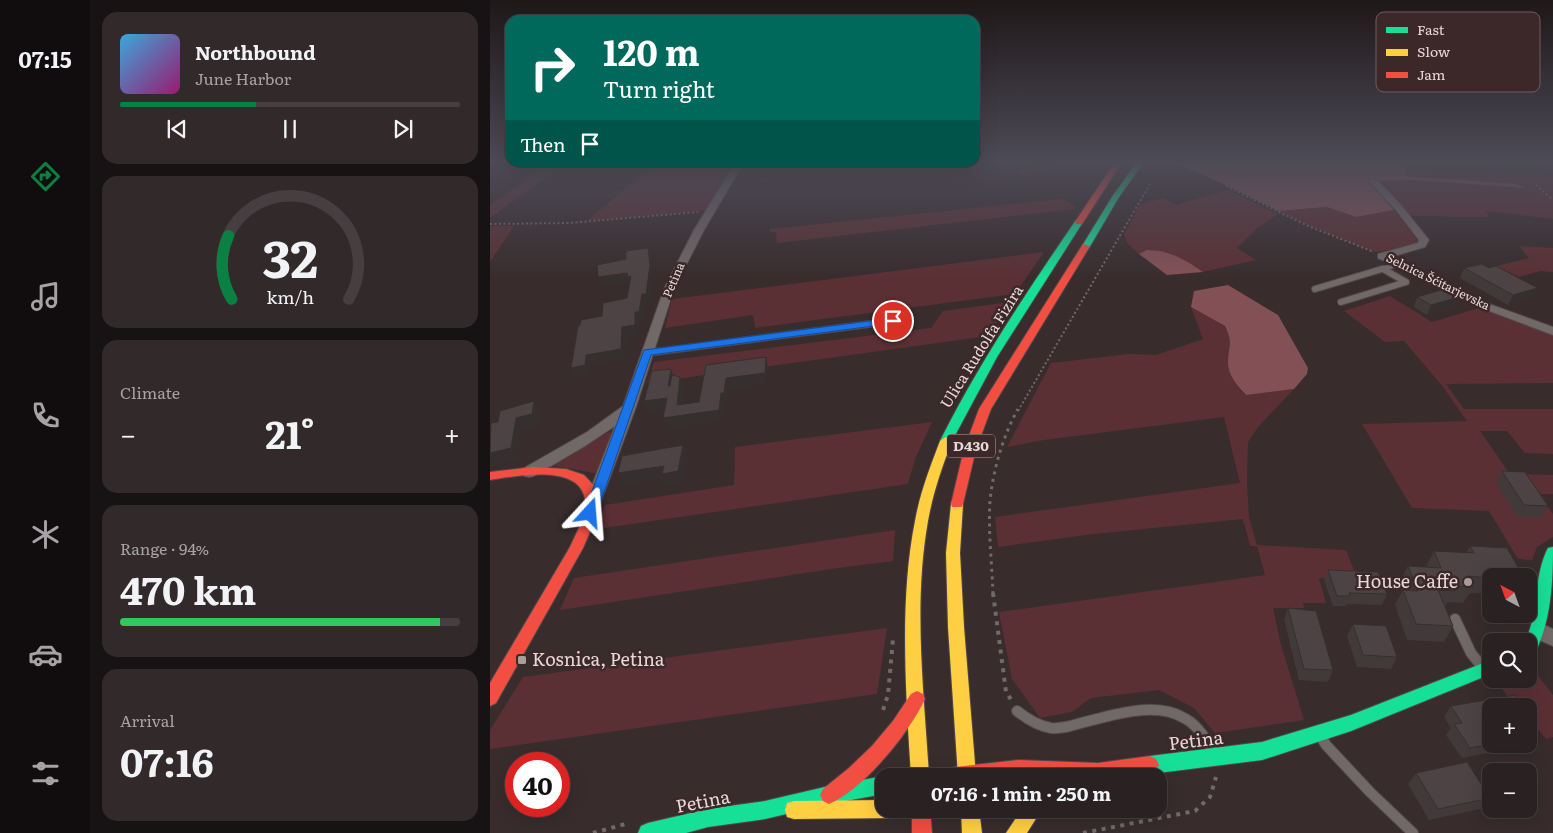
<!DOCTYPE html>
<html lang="en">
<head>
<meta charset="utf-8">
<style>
  :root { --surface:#2a2122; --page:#32292a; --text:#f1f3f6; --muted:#a5a3a5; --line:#463e40; --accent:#0b8043 }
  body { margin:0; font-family:Literata,serif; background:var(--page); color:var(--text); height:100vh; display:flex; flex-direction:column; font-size:19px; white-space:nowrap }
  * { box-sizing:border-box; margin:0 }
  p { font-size:16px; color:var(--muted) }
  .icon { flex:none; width:28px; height:28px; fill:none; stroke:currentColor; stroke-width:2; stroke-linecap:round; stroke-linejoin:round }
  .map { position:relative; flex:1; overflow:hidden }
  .drawer { display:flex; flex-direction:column; gap:12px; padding:12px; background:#171213; width:400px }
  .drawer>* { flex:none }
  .top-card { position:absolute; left:15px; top:15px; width:475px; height:152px; border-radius:15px; box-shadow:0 5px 20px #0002,0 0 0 1px var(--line); background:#00695c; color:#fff; overflow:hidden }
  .needle { width:32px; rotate:319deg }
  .tools { position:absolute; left:992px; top:568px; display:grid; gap:10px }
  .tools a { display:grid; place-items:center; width:55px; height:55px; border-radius:10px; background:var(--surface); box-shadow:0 5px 20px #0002,0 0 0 1px var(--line); font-size:25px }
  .speed { position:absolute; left:15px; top:752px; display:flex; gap:10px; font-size:25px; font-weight:700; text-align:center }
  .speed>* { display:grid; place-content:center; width:65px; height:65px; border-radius:50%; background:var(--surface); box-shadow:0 5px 20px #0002,0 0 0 1px var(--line); line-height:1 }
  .speed .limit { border:8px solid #d22; background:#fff; color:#111 }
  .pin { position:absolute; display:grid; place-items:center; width:42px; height:42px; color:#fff; margin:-21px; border:2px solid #fff; border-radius:50%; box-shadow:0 1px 5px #0007 }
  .me { position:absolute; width:55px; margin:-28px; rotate:19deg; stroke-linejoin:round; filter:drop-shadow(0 0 4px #0008) }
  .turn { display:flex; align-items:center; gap:18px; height:105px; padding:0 15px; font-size:22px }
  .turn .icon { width:65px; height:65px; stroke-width:2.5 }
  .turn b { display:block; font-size:35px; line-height:42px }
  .then { display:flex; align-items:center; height:48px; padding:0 15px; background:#0003; gap:10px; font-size:19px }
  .big { font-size:38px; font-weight:700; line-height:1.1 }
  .drawer .widget { flex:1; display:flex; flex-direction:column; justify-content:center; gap:8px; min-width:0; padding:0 18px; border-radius:15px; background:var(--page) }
  .drawer .dial { align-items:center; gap:0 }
  .dial svg { height:130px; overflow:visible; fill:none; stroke:var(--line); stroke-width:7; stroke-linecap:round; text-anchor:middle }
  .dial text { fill:var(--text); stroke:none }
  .song { display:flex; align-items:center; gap:15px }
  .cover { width:60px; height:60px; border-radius:8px; background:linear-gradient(135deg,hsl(200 70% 55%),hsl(320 70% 35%)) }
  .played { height:5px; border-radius:2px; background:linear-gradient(90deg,var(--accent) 40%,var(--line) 40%) }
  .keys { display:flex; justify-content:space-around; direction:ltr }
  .heat { display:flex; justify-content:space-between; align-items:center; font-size:28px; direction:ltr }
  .charge { height:8px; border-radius:4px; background:linear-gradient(90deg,#34c759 94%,var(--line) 0) }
  .trip { position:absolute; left:385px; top:768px; width:292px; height:50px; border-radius:15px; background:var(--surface); box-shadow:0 5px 20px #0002,0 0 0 1px var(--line); font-weight:700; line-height:50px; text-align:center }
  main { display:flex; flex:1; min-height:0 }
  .menu { display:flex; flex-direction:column; width:90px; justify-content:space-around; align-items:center; background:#110d0e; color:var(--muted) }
  .menu .icon { width:35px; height:35px }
  .menu .selected { color:var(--accent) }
  .menu b { font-size:22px; color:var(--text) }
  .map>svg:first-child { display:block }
  .green { fill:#5b3034 }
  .forest { fill:#835155 }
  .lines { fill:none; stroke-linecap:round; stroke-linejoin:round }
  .lane-far2-casing { stroke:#534849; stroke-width:5.5 }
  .lane-far1-casing { stroke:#534849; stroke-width:8 }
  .lane-casing { stroke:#534849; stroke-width:12 }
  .street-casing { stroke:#534849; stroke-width:2 }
  .fast-casing { stroke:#534849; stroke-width:2 }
  .slow-casing { stroke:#534849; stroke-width:2 }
  .jam-casing { stroke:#534849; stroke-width:2 }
  .path-far2 { stroke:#72696a; stroke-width:2; stroke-dasharray:2 2.5; stroke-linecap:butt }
  .path-far1 { stroke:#72696a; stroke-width:3; stroke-dasharray:3 4.5; stroke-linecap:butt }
  .path { stroke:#72696a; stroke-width:4; stroke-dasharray:4 5.5; stroke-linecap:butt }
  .lane-far2 { stroke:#716868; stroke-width:4.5 }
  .lane-far1 { stroke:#716868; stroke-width:6 }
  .lane { stroke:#716868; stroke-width:10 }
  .street { fill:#716868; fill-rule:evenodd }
  .fast { fill:#16e098; fill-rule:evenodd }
  .slow { fill:#ffcf43; fill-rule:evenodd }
  .jam { fill:#f24e42; fill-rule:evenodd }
  .wall { fill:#423a3a }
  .shaded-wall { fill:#362f30 }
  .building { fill:#4d4344; stroke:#362f30 }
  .route { fill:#1a73e8; stroke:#114b97 }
  .poi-dot { fill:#a99c9d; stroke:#3c2829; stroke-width:2 }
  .labels { text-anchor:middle; stroke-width:5; stroke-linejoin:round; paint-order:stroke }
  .far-street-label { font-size:12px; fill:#e6d8d9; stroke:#3c2829 }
  .shield { fill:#3c2829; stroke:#b3a3a4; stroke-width:1 }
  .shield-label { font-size:14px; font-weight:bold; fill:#e6d8d9 }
  .street-label { font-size:15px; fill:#e6d8d9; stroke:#3c2829 }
  .near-poi-label { font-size:18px; fill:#e6d8d9; stroke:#3c2829; text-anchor:end }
  .near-street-label { font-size:18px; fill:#e6d8d9; stroke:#3c2829 }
  .key { fill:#3c2829; stroke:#6f5d5e; stroke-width:1 }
  .key-label { font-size:14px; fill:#e6d8d9 }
</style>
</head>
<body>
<main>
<nav class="menu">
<b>07:15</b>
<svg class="icon selected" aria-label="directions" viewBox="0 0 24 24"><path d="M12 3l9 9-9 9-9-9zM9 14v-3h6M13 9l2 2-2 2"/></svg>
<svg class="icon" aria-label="music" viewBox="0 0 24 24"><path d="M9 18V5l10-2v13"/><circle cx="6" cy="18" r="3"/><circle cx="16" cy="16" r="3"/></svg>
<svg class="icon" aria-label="phone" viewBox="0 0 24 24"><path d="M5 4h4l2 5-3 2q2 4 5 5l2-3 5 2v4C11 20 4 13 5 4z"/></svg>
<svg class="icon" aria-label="climate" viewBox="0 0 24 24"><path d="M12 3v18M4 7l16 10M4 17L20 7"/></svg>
<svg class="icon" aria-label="car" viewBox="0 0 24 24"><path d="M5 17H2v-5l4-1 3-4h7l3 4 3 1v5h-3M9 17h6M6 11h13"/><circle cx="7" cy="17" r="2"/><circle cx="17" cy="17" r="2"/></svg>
<svg class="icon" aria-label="filters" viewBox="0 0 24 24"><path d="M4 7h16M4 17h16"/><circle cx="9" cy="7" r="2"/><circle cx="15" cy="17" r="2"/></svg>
</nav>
<section class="drawer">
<div class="widget">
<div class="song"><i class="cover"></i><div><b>Northbound</b><p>June Harbor</p></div></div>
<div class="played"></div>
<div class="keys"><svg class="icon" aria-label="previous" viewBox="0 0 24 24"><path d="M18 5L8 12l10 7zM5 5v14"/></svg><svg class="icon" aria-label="pause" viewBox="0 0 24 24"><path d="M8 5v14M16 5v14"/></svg><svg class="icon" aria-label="next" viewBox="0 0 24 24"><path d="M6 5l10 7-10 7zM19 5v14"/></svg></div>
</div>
<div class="widget dial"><svg viewBox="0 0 100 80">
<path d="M14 69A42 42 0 1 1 86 69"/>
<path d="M14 69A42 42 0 0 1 12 30" stroke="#0b8043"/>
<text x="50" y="56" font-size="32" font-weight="700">32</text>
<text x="50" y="72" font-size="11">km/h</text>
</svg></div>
<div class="widget"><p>Climate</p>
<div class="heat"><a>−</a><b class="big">21°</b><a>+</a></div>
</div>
<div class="widget"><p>Range · 94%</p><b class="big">470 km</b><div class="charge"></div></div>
<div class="widget"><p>Arrival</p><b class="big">07:16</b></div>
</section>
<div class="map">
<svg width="1063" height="833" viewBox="0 0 1063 833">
  <rect width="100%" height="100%" fill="#382c2d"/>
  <g class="green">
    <polygon points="61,162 76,163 0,218 0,205"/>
    <polygon points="556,162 587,162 534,176 525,171"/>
    <polygon points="166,163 244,163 217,210 97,221"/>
    <polygon points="916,171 1063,175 1063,219 996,211 999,217 919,216 888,181 925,180 1033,187 1027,184 915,176"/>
    <path d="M738,190L788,214L767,228L747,248L766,260L713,272C695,260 671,245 649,254L638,244L634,235L650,204L674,198L686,205Z"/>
    <polygon points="573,199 585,207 584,209 287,243 286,232 280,232 280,229"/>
    <polygon points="837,207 866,217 904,210 928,241 927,244 886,252 820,226 789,211"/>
    <polygon points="0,226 24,226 0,262"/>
    <polygon points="1029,246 1063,248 1063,272 1050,271 1029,277 1006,266 1039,258"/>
    <polygon points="554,252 525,294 265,328 263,315 175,328 182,299"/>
    <polygon points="900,296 942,322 992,307 1063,333 1063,383 956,384 974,409 1063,409 1063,454 1035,453 1017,431 990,431 1020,474 1063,475 1063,494 1050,494 1063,514 1063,537 1047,547 1042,560 1028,559 999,511 922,508 872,424 977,421 953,387 914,341 895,342 854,311"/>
    <polygon points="520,302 498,336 157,383 164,362 441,328 453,311"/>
    <path d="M701,307L735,326C743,343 740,344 738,360C737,374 747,386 755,395L804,389L768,427L758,442L757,482L759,518L767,545L856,550L868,580L829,578L836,603H813L814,608H783L791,645L814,720L725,733L704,708L669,690L601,698L582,712L550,718L522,679L509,612L775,575L767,546H760L753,519L604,534L508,547L505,517L750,483L734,417L554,440L517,447L561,363L639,354L666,355L713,339Z"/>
    <polygon points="442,422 425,459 418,484 107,529 115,505 244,485 245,447"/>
    <polygon points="119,432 123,434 107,472 104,473 59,465"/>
    <polygon points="405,530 403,561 348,568 70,610 84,578"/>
    <polygon points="397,628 387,694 0,749 0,730 33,677"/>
    <polygon points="1043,669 1063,695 1063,737 1056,739 1049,730 1042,732 1039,727 1039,706 1024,706 1007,682 1016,679 1039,679 1039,670"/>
  </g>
  <g class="forest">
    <polygon points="680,162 917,162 915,176 1027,184 1035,188 925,180 879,181 904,210 866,217 837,207 789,211 721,178"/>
    <path d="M657,250C679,250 696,260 713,272L677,275L649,254Z"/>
    <path d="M738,285L788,315L818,368L817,374L804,389L756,395C747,386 737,374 738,361C739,344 743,343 735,326L701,307L704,291Z"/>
  </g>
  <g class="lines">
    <defs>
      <g id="lane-far2">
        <polyline points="893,269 895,270"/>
        <polyline points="888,270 910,264"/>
      </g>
      <g id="lane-far1">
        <polyline points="825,289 892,269"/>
        <polyline points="851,302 916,282 893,269"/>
        <polyline points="157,353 403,321"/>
      </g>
      <g id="lane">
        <polyline points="965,619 981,653 993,668"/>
        <path d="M527,711C537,719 548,726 561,728C572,729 581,726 591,723C623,715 666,700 696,719C708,726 716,739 723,751"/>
        <polyline points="831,737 836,745 880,792 923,833"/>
      </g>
      <g id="street">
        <polygon points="246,162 254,162 214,230 184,289 146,407 109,507 103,509 97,507 95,503 125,426 95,446 44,476 39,477 34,476 31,472 34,468 97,432 133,406 174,289 204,230"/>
        <polygon points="880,179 886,179 911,205 939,240 935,247 901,257 1002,305 1063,327 1063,335 994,309 888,258 888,254 928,243 929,240 905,209 880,183"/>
        <polygon points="1052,624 1063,629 1063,646 1045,638 1043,632 1045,626"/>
      </g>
      <g id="fast">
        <polygon points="647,162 654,162 629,197 599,248 593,248 592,246 622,197"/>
        <path d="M586,220L593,222L507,357L462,441L460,444H452L450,441C489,363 537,292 586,220Z"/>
        <path d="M1063,547C1063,582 1061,621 1045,653L1039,655V641H1035C1049,614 1043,582 1056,552L1058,548Z"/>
        <polygon points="1001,660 1001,674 861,731 772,760 660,774 654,771 651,765 654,759 660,756 772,742 861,715"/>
        <polygon points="394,776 394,794 339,804 275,819 218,827 196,833 148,833 151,826 158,823 218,809 275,801 339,786"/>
      </g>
      <g id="slow">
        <path d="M456,437L462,441C452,467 443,493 438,521C423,605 434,692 439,776H421C416,695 409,601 425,521C430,493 440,467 450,441Z"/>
        <polygon points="467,499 472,501 473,504 470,553 474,627 486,776 468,776 458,627 456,553 461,504 462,501"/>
        <polygon points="394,800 394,809 414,809 412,816 405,818 304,819 297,817 295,810 297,803 304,801"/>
        <polygon points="471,809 489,809 492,833 472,833"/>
        <polygon points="532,809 552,809 537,833 516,833"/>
      </g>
      <g id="jam">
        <polygon points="625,162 632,162 592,224 586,224 585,222"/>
        <polygon points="593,244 600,246 501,409 486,449 473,504 472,507 462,507 461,504 474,449 489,409"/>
        <path d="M43,467L76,469L94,475L105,487L108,506L103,525L93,548L6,703L0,706V683L80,547C86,533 97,516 95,500C91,463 25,476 0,480V472Z"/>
        <path d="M427,691L433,694L435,699C420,732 373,790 339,804L333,801L330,795L333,789L359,768L382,746L403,721L421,694Z"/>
        <polygon points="660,756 666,759 669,765 666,771 642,776 456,776 459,770 465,767 528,760 608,763"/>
        <polygon points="422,809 440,809 442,833 422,833"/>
      </g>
    </defs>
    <use href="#lane-far2" class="lane-far2-casing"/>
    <use href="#lane-far1" class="lane-far1-casing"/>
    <use href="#lane" class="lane-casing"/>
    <use href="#street" class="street-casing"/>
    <use href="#fast" class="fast-casing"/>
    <use href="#slow" class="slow-casing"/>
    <use href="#jam" class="jam-casing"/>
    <g class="path-far2">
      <polyline points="1046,185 1063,200"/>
      <polyline points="736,186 818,226 884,252"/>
      <polyline points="0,224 79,223 208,212"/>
      <polyline points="528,411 660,184"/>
    </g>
    <path class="path-far1" d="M503,594C502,564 498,531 500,501C503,470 513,436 528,409"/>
    <g class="path">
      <polyline points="503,593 516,692 522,701"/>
      <polyline points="393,710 398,695 403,639"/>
      <polyline points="103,833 139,823"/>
      <polyline points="593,833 705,811 720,797 726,777"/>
    </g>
    <use href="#lane-far2" class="lane-far2"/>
    <use href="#lane-far1" class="lane-far1"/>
    <use href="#lane" class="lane"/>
    <use href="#street" class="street"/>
    <use href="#fast" class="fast"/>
    <use href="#slow" class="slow"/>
    <use href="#jam" class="jam"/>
  </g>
  <g class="wall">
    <polygon points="974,268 1043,298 1018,305 970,278"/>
    <polygon points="927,297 964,307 937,315 924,307"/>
    <polygon points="1012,471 1058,506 1051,518 1027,517 1006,483"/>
    <polygon points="980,546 1001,576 1001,607 995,593 980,593 973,603 958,602 955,607 963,626 954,642 917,640 905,605 913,590 910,581 918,566 936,567 944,551 976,553"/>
    <polygon points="838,570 897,594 892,605 857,604 856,606 843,606 834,580"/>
    <polygon points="798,608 843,670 838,682 809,680 794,619"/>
    <polygon points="1005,614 1028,614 1026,616"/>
    <polygon points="863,624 907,657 901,669 867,667 857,636"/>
    <polygon points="961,706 1001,744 1019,744 1014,750 972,758 956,735 961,728 954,717"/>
    <polygon points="1039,714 1047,725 1039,735"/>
    <polygon points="926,773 1000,798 990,809 939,820 918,784"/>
  </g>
  <g class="shaded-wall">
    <polygon points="158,248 161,256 163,274 160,303 155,303 153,321 149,322 148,335 136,337 135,359 101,365 99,375 85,377 81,368 132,327"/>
    <polygon points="137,273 141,276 140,282 112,286 108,277"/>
    <polygon points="1048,288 1043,298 1018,305 1023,295"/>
    <polygon points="969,297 964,307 937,315 941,305"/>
    <polygon points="276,357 278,368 277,384 239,389 237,404 235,404 233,422 177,429 173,418 187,405 190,377 194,388 191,416 231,393 236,378"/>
    <polygon points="181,369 185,379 182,397 178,386"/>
    <polygon points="177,398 182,409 159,413 154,401"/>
    <polygon points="44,401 50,412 48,426 32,429 28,460 2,466 0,464 0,453 26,418"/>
    <polygon points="193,445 197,456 193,483 177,486 174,479 133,485 128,473"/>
  </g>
  <g class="building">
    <polygon points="158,248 160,265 156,294 152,294 149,312 145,312 145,325 132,327 131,349 96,355 95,365 81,368 88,326 90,325 91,320 112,316 113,303 137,298 141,276 138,277 137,273 108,277 107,265 136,259 136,251"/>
    <polygon points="992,264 999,268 1006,266 1048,288 1023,295 974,268"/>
    <polygon points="954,289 969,297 941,305 927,297"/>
    <polygon points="276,357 275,373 236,378 234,393 231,393 229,410 173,418 177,398 154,401 162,371 181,369 178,386 180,386 182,375 190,377 187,405 209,402 216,365"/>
    <polygon points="44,401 42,414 26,418 21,448 0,453 1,423 8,422 10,411"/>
    <polygon points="193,445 188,471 172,474 174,466 128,473 132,456"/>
    <polygon points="1012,471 1035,472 1058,506 1034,505"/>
    <polygon points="980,546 1017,548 1033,576 1001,576 1001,578 977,576 983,587 962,586 965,591 948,590 963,626 926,624 913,590 928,591 918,566 951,568 944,551 984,553"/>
    <polygon points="838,570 888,572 897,594 859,593 860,596 847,596"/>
    <polygon points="798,608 826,611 843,670 814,669"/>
    <polygon points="863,624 896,626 907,657 873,655"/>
    <polygon points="1025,695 1033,706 1001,706 1002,744 980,748 964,724 972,723 961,706"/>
    <polygon points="1039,714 1047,725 1039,726"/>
    <polygon points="977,762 1000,798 948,809 926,773"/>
  </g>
  <linearGradient id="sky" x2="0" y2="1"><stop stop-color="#1f1819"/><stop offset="0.58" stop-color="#4d4b57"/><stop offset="1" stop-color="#4d4b57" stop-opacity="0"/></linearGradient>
  <rect width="1063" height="279" fill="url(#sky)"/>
  <polygon class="route" points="403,318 407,319 407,323 161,355 107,513 105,517 95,517 94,513 154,350"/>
  <g class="poi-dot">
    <circle cx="978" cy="582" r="5"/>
    <rect x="27" y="655" width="10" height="10" rx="2.5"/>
  </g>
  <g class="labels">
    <g class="far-street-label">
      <text transform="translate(184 280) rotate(-67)" y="4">Petina</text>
      <text transform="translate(948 282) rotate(26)" y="4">Selnica Šćitarjevska</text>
    </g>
    <rect class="shield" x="457" y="434.5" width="48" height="23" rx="4"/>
    <g class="shield-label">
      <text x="481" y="451">D430</text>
    </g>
    <g class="street-label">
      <text transform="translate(492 347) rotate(-58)" y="5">Ulica Rudolfa Fizira</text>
    </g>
    <g class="near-poi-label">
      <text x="968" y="588">House Caffe</text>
      <text x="42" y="666" text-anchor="start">Kosnica, Petina</text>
    </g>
    <g class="near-street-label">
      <text transform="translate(706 741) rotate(-7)" y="6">Petina</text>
      <text transform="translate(213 802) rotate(-11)" y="6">Petina</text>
    </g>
  </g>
  <rect x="886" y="12" width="164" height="80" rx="8" class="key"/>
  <rect x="896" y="27" width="22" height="6" fill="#16e098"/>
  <rect x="896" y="49" width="22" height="7" fill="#ffcf43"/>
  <rect x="896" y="72" width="22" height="6" fill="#f24e42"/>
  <g class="key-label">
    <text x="927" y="35">Fast</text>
    <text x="927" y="57">Slow</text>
    <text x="927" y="80">Jam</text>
  </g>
</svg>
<div class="tools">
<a><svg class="needle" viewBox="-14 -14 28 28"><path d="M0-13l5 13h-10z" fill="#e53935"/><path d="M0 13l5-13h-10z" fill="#a5a3a5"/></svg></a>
<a><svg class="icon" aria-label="search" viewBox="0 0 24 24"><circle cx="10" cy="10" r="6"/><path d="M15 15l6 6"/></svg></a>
<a>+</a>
<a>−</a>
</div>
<div class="speed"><div class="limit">40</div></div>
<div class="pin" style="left:403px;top:321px;background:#d93025"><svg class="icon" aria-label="arrive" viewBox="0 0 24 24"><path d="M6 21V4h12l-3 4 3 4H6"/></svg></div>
<svg class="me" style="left:100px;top:513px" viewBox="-20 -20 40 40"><path d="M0-17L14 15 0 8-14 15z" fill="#1a73e8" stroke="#fff" stroke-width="4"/></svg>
<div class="trip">07:16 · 1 min · 250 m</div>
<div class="top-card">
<div class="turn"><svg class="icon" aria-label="right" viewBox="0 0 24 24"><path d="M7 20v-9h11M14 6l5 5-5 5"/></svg><div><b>120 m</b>Turn right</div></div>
<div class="then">Then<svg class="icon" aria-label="arrive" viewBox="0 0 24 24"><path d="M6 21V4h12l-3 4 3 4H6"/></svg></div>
</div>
</div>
</main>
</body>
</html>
